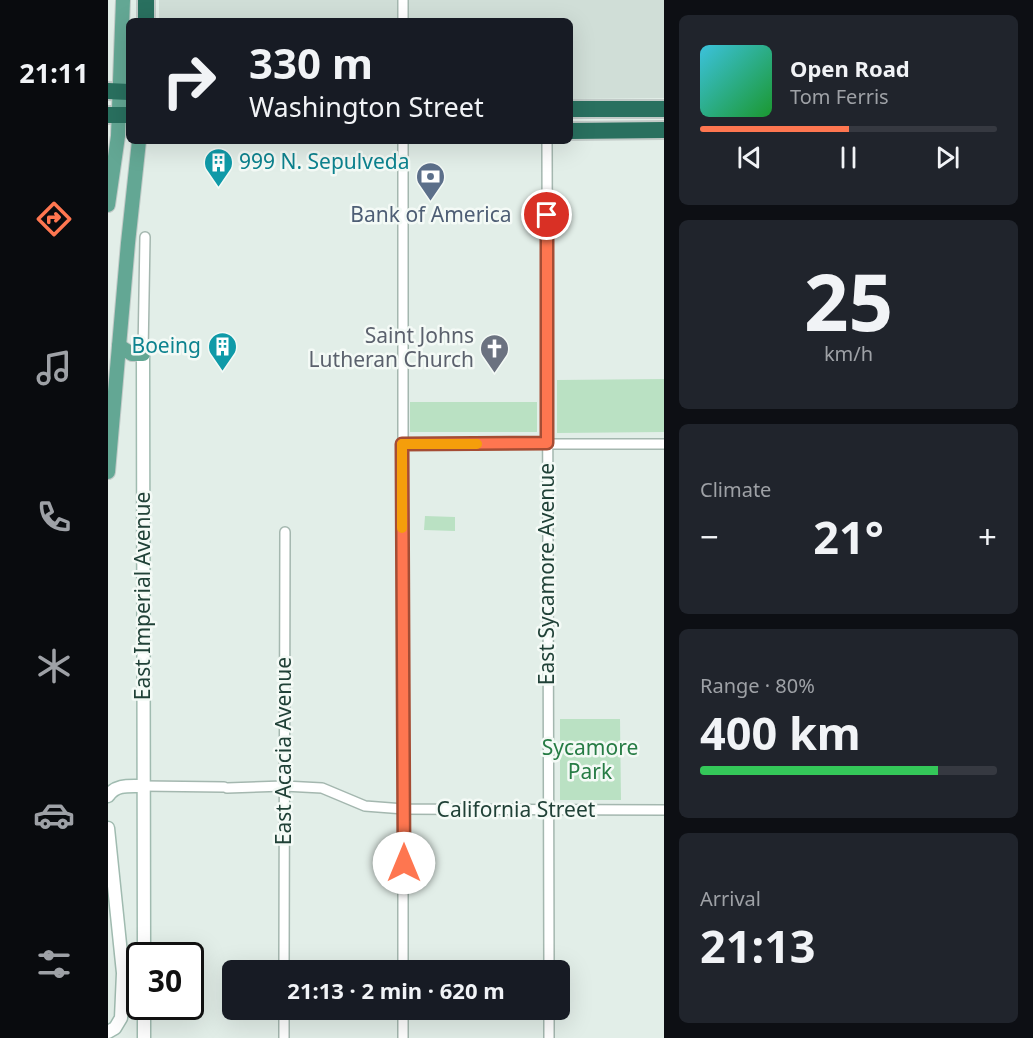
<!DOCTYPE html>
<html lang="en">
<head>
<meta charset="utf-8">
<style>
  :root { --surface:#171b24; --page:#20242c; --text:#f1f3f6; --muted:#9ea1a6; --line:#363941; --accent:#fe7650 }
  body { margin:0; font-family:"Noto Sans",sans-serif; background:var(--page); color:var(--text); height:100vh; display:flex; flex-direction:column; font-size:22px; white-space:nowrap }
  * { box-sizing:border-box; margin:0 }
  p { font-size:20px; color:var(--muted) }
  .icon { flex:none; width:33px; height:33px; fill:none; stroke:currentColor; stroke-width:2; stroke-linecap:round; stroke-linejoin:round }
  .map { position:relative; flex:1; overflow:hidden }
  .sheet { display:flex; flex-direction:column; gap:15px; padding:15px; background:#0d0f14; width:369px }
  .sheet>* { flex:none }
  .top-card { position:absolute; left:18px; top:18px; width:447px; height:126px; border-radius:9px; box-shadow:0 6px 24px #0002; background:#171b24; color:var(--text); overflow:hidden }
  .speed { position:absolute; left:18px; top:942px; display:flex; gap:12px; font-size:30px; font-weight:700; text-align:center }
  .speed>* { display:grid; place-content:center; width:78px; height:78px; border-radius:50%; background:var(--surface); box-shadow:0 6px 24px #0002; line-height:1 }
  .speed .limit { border:3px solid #111; border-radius:9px; background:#fff; color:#111 }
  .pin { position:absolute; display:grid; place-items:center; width:51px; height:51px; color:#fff; margin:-26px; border:3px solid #fff; border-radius:50%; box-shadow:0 2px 6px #0007 }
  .me { position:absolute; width:66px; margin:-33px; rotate:0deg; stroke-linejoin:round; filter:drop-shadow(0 0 4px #0008) }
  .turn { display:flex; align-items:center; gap:21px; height:126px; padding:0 24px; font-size:27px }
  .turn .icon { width:78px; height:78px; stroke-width:2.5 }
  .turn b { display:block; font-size:42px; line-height:51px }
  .big { font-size:45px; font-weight:700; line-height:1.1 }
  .sheet .widget { flex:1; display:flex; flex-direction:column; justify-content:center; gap:9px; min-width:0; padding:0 21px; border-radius:9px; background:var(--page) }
  .sheet .dial { align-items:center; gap:0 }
  .dial b { font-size:78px; line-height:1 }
  .song { display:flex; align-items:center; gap:18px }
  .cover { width:72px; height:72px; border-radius:9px; background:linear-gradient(135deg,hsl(190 70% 55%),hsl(130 70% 35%)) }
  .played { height:6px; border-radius:3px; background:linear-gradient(90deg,var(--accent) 50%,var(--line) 50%) }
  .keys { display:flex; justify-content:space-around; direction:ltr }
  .heat { display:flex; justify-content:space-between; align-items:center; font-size:33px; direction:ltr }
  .charge { height:9px; border-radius:4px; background:linear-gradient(90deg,#34c759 80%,var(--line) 0) }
  .trip { position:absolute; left:114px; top:960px; width:348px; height:60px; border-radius:9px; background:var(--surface); box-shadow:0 6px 24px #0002; font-weight:700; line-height:60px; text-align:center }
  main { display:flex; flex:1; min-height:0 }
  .menu { display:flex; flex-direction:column; width:108px; justify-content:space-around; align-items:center; background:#090b0e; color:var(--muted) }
  .menu .icon { width:42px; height:42px }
  .menu .current { color:var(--accent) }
  .menu b { font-size:27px; color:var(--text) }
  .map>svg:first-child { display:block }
  .built { fill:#d0ded7 }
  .green { fill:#bae1c3 }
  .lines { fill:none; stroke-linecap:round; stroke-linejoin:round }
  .street-casing { stroke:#a4b7af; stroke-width:12 }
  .secondary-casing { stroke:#a0bbb0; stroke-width:15 }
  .primary-casing { stroke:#c1cac7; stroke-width:16 }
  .highway-casing { stroke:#c1cac7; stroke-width:20 }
  .street { stroke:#fff; stroke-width:9 }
  .secondary { stroke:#fff; stroke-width:12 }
  .primary { stroke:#63a794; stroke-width:14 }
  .highway { stroke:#29705f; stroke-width:16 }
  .route-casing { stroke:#a54d34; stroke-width:15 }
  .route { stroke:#fe7650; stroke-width:10 }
  .slow { stroke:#f59e0b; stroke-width:10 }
  .labels { text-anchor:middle; stroke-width:5; stroke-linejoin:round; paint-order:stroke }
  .culture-label { font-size:21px; fill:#0d838f; stroke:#f4faf6; text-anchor:start }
  .service-label { font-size:21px; fill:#4e5e75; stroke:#f4faf6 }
  .worship-label { font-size:21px; fill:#5b616d; stroke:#f4faf6; text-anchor:end }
  .street-label { font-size:21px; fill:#204137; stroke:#f4faf6 }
  .park-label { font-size:21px; fill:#277c45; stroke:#f4faf6 }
</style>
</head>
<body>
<main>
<nav class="menu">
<b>21:11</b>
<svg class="icon current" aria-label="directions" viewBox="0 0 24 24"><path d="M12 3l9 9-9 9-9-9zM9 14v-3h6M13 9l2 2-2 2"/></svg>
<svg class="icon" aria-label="music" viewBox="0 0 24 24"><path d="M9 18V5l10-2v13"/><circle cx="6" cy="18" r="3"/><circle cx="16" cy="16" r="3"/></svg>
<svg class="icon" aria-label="phone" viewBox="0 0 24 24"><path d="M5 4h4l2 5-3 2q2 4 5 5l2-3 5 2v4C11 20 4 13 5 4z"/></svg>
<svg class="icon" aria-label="climate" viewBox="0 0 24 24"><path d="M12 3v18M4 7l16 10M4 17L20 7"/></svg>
<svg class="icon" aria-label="car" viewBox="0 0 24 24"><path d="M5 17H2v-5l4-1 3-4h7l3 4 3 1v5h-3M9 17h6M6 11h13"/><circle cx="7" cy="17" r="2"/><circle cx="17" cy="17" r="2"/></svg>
<svg class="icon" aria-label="filters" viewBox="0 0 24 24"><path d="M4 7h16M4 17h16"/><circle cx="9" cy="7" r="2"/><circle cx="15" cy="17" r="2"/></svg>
</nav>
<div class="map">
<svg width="556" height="1038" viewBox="0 0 556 1038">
  <rect width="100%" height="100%" fill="#e2eee8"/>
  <polygon class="built" points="51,0 556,0 556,98 462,99 462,21 51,21"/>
  <g class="green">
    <polygon points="556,379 556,432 449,433 449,380"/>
    <rect x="302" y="402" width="127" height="30"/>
    <polygon points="317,516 347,517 347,531 316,530"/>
    <polygon points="452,719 512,719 513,800 452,800"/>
  </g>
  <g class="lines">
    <defs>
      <g id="street">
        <polyline points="295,0 295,21"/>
        <polyline points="295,141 295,970"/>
        <polyline points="439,141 441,970"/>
        <polyline points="35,354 37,237"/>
        <polyline points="294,444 556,444"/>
        <polyline points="35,786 116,787"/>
        <polyline points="119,788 176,786 214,788 257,806 296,809 556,810"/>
        <polyline points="176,970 177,532"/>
        <polyline points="176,1010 176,1038"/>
        <polyline points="441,1010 441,1038"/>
        <polyline points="295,1038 295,1010"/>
      </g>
      <g id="secondary">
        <polyline points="35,354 36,956"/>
        <path d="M0,796C8,784 21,786 35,786"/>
        <polyline points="0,828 15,973 13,1018 7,1028 0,1032"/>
        <polyline points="36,1006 36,1038"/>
      </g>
      <g id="primary">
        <polyline points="0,205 10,136 15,0"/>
        <polyline points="11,346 24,354 35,354"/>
        <polyline points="0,472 20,243 31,141"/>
      </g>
      <g id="highway">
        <polyline points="38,21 38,0"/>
        <polyline points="0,91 21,92"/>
        <polyline points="462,109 556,109"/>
        <polyline points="0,115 21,115"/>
        <polyline points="462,131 556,130"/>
      </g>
    </defs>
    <use href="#street" class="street-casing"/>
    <use href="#secondary" class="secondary-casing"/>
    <use href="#primary" class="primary-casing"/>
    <use href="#highway" class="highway-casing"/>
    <use href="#street" class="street"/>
    <use href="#secondary" class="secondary"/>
    <use href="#primary" class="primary"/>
    <use href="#highway" class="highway"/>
  </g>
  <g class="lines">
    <defs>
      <polyline id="route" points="296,863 294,444 439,443 439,215"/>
    </defs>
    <use href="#route" class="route-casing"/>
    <use href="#route" class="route"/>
    <polyline class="slow" points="294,528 294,444 369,444"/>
  </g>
  <defs>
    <symbol id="building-pin" viewBox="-11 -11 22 30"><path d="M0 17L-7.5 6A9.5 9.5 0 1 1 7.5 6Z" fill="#0f9aa8" stroke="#f4faf6"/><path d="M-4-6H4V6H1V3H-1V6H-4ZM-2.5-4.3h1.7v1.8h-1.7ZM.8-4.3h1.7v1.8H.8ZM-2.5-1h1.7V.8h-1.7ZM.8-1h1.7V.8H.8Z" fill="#fff"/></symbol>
    <symbol id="bank-pin" viewBox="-11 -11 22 30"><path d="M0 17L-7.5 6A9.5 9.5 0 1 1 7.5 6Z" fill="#5c6f8a" stroke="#f4faf6"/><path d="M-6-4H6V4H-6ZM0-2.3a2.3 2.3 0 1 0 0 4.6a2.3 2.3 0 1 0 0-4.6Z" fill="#fff"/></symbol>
    <symbol id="church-pin" viewBox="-11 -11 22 30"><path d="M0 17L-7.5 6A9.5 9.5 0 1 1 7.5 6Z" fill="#6b7280" stroke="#f4faf6"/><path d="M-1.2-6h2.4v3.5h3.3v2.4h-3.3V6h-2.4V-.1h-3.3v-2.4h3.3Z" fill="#fff"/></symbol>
  </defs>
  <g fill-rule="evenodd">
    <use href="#building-pin" x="94" y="146" width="33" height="45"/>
    <use href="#bank-pin" x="306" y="160" width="33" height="45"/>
    <use href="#building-pin" x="98" y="330" width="33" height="45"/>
    <use href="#church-pin" x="370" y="332" width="33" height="45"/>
  </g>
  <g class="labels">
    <g class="culture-label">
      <text x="131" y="169">999 N. Sepulveda</text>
      <text x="93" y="353" text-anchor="end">Boeing</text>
    </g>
    <g class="service-label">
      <text x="323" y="222">Bank of America</text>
    </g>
    <g class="worship-label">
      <text x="366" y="343">Saint Johns<tspan x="366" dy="24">Lutheran Church</tspan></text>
    </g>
    <g class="street-label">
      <text transform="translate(439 574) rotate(-90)" y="7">East Sycamore Avenue</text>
      <text transform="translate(35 596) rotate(-90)" y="7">East Imperial Avenue</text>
      <text transform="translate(176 751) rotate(-90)" y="7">East Acacia Avenue</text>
      <text x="408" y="817">California Street</text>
    </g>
    <g class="park-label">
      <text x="482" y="755">Sycamore<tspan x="482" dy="24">Park</tspan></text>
    </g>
  </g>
</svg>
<div class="speed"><div class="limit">30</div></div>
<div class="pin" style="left:439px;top:215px;background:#d93025"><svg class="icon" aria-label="arrive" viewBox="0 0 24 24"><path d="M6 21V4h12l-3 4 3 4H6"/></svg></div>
<svg class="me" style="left:296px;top:863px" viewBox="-20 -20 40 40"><circle r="19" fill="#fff"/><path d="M0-13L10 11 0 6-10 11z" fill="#fe7650"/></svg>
<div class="trip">21:13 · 2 min · 620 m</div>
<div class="top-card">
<div class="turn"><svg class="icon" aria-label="right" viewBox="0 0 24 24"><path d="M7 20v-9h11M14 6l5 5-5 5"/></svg><div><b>330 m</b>Washington Street</div></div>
</div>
</div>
<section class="sheet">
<div class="widget">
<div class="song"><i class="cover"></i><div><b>Open Road</b><p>Tom Ferris</p></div></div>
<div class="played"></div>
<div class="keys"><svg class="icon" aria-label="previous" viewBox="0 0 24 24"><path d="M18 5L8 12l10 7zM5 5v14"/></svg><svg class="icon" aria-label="pause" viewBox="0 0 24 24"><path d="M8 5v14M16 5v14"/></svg><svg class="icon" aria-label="next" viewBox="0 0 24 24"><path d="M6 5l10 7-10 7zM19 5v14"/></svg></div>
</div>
<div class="widget dial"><b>25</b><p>km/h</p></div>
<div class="widget"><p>Climate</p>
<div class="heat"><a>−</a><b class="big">21°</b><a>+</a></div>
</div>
<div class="widget"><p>Range · 80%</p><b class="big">400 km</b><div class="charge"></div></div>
<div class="widget"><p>Arrival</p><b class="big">21:13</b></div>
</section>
</main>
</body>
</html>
